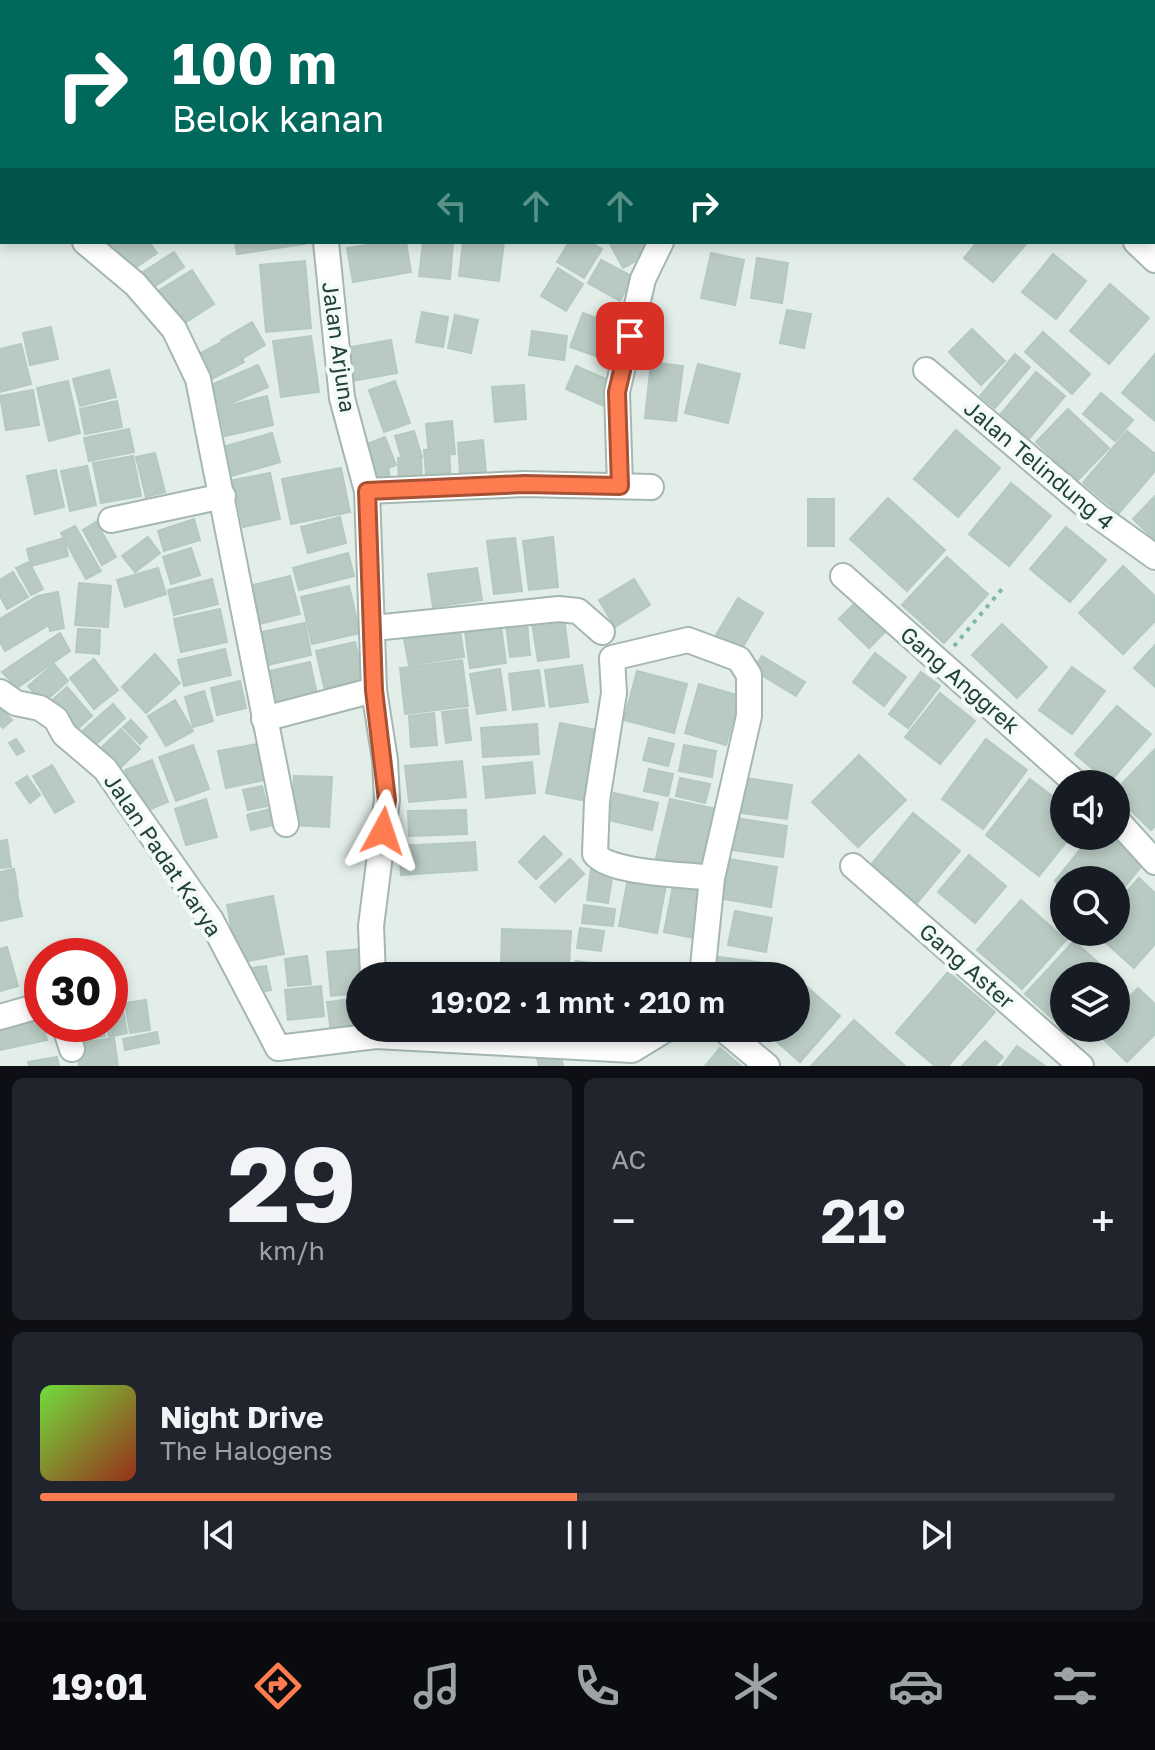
<!DOCTYPE html>
<html lang="id">
<head>
<meta charset="utf-8">
<style>
  :root { --surface:#171b24; --page:#20242c; --text:#f1f3f6; --muted:#9ea1a6; --line:#363941; --accent:#ff7c50 }
  body { margin:0; font-family:"Golos Text",sans-serif; background:var(--page); color:var(--text); height:100vh; display:flex; flex-direction:column; font-size:30px; white-space:nowrap }
  * { box-sizing:border-box; margin:0 }
  p { font-size:26px; color:var(--muted) }
  .icon { flex:none; width:44px; height:44px; fill:none; stroke:currentColor; stroke-width:2; stroke-linecap:round; stroke-linejoin:round }
  .map { position:relative; height:1066px; overflow:hidden }
  .drawer { display:flex; flex-direction:column; gap:12px; padding:12px; background:#0d0f14; flex:1 }
  .drawer>* { flex:none }
  .banner { position:absolute; left:0px; top:0px; width:1156px; height:244px; box-shadow:0 4px 12px #0003; background:#00695c; color:#fff; overflow:hidden }
  .controls { position:absolute; left:1050px; top:770px; display:grid; gap:16px }
  .controls a { display:grid; place-items:center; width:80px; height:80px; border-radius:50%; background:var(--surface); box-shadow:0 4px 12px #0003; font-size:40px }
  .speed { position:absolute; left:24px; top:938px; display:flex; gap:16px; font-size:40px; font-weight:700; text-align:center }
  .speed>* { display:grid; place-content:center; width:104px; height:104px; border-radius:50%; background:var(--surface); box-shadow:0 4px 12px #0003; line-height:1 }
  .speed .limit { border:12px solid #d22; background:#fff; color:#111 }
  .pin { position:absolute; display:grid; place-items:center; width:68px; height:68px; color:#fff; margin:-34px; border-radius:16px; box-shadow:0 4px 12px #0006 }
  .me { position:absolute; width:88px; margin:-44px; rotate:5deg; stroke-linejoin:round; filter:drop-shadow(0 0 6px #0008) }
  .turn { display:flex; align-items:center; gap:28px; height:168px; padding:0 40px; font-size:36px }
  .turn .icon { width:104px; height:104px; stroke-width:2.5 }
  .turn b { display:block; font-size:56px; line-height:68px }
  .lanes { display:flex; align-items:center; height:76px; padding:0 40px; background:#0003; justify-content:center; gap:40px; direction:ltr }
  .lanes .off { opacity:.35 }
  .big { font-size:60px; font-weight:600; line-height:1.1 }
  .drawer .widget { flex:1; display:flex; flex-direction:column; justify-content:center; gap:12px; min-width:0; padding:0 28px; border-radius:12px; background:var(--page) }
  .drawer .dial { align-items:center; gap:0 }
  .dial b { font-size:104px; line-height:1 }
  .song { display:flex; align-items:center; gap:24px }
  .cover { width:96px; height:96px; border-radius:12px; background:linear-gradient(135deg,hsl(100 70% 55%),hsl(10 70% 35%)) }
  .played { height:8px; border-radius:4px; background:linear-gradient(90deg,var(--accent) 50%,var(--line) 50%) }
  .keys { display:flex; justify-content:space-around; direction:ltr }
  .heat { display:flex; justify-content:space-between; align-items:center; font-size:44px; direction:ltr }
  .drawer .tiles { flex:1; display:grid; gap:12px; grid-template-columns:1fr 1fr }
  .widget:last-child { grid-column:span 2 }
  .trip { position:absolute; left:346px; top:962px; width:464px; height:80px; border-radius:40px; background:var(--surface); box-shadow:0 4px 12px #0003; font-weight:600; line-height:80px; text-align:center }
  .tabs { display:flex; height:128px; justify-content:space-around; align-items:center; background:#090b0e; color:var(--muted) }
  .tabs .icon { width:56px; height:56px }
  .tabs .active { color:var(--accent) }
  .tabs b { font-size:36px; color:var(--text) }
  .map>svg:first-child { display:block }
  .building { fill:#b8cac2; stroke:#b4c9c1; stroke-width:2 }
  .lines { fill:none; stroke-linecap:round; stroke-linejoin:round }
  .minor-casing { stroke:#a5b7b1; stroke-width:28 }
  .path { stroke:#7fb6a5; stroke-width:4; stroke-dasharray:4 6; stroke-linecap:butt }
  .minor { stroke:#fff; stroke-width:24 }
  .route-casing { stroke:#a65134; stroke-width:20 }
  .route { stroke:#ff7c50; stroke-width:14 }
  .labels { text-anchor:middle; stroke-width:8; stroke-linejoin:round; paint-order:stroke }
  .street-label { font-size:22px; fill:#204239; stroke:#f4faf7 }
</style>
</head>
<body>
<div class="map">
<svg width="1155" height="1066" viewBox="0 0 1155 1066">
  <rect width="100%" height="100%" fill="#e3eee9"/>
  <g class="building">
    <polygon points="114,242 130,242 131,243 113,256 107,247"/>
    <polygon points="125,242 149,242 157,253 132,270 116,247"/>
    <polygon points="235,242 305,242 305,244 237,254"/>
    <polygon points="386,242 406,242 411,272 353,282 347,248"/>
    <polygon points="423,242 453,242 450,279 419,276"/>
    <polygon points="463,242 504,242 499,281 459,276"/>
    <polygon points="569,242 590,242 602,249 584,278 557,262"/>
    <polygon points="609,242 654,242 658,249 623,268"/>
    <polygon points="977,242 1028,242 993,282 964,258"/>
    <polygon points="174,252 184,267 154,287 143,272"/>
    <polygon points="711,253 744,260 735,305 701,298"/>
    <polygon points="1053,254 1086,281 1056,319 1022,292"/>
    <polygon points="757,258 788,263 782,303 751,298"/>
    <polygon points="601,260 633,277 620,301 588,283"/>
    <polygon points="305,261 311,328 266,332 260,265"/>
    <polygon points="558,268 583,284 566,311 541,296"/>
    <polygon points="192,270 214,304 180,326 158,291"/>
    <polygon points="1110,284 1149,318 1109,364 1070,331"/>
    <polygon points="787,310 811,314 804,348 780,343"/>
    <polygon points="422,312 448,317 443,347 416,342"/>
    <polygon points="583,313 627,329 615,363 570,347"/>
    <polygon points="455,315 478,320 471,353 448,348"/>
    <polygon points="252,322 265,345 235,363 221,340"/>
    <polygon points="51,327 58,359 30,365 23,333"/>
    <polygon points="972,329 1005,361 981,385 949,352"/>
    <polygon points="532,331 567,336 564,360 529,355"/>
    <polygon points="1043,332 1090,374 1072,394 1025,352"/>
    <polygon points="311,336 319,392 281,397 273,341"/>
    <polygon points="231,337 244,362 212,379 199,354"/>
    <polygon points="391,340 397,373 346,382 340,349"/>
    <polygon points="21,344 31,384 0,392 0,349"/>
    <polygon points="1015,354 1030,367 995,408 980,396"/>
    <polygon points="1155,354 1155,421 1122,393"/>
    <polygon points="651,362 683,366 676,421 645,418"/>
    <polygon points="698,364 740,374 728,423 685,413"/>
    <polygon points="258,365 268,387 220,408 211,385"/>
    <polygon points="576,366 615,383 604,406 566,389"/>
    <polygon points="109,370 116,397 80,406 73,379"/>
    <polygon points="1036,372 1065,396 1028,440 999,416"/>
    <polygon points="68,381 80,433 49,441 37,388"/>
    <polygon points="395,381 410,423 384,432 369,390"/>
    <polygon points="524,385 526,419 495,422 492,387"/>
    <polygon points="33,390 39,425 6,430 0,396"/>
    <polygon points="1101,393 1133,420 1115,441 1083,414"/>
    <polygon points="267,396 273,425 225,436 219,408"/>
    <polygon points="117,401 122,427 85,434 80,409"/>
    <polygon points="1068,409 1109,448 1077,481 1036,442"/>
    <polygon points="452,421 455,454 429,456 426,424"/>
    <polygon points="129,429 134,452 89,461 84,438"/>
    <polygon points="956,430 1000,468 958,517 914,479"/>
    <polygon points="414,431 422,457 403,462 395,436"/>
    <polygon points="1127,431 1155,454 1155,471 1119,513 1083,483"/>
    <polygon points="272,433 280,462 232,476 223,447"/>
    <polygon points="385,437 396,465 378,472 367,444"/>
    <polygon points="483,440 486,473 460,475 458,443"/>
    <polygon points="449,449 451,484 427,486 424,450"/>
    <polygon points="155,453 165,492 146,497 136,457"/>
    <polygon points="133,456 141,496 101,503 93,463"/>
    <polygon points="386,457 391,483 374,486 368,461"/>
    <polygon points="421,457 422,483 399,484 398,458"/>
    <polygon points="87,466 96,505 70,511 61,471"/>
    <polygon points="341,468 350,512 291,524 282,479"/>
    <polygon points="56,470 64,507 35,514 27,476"/>
    <polygon points="270,473 280,519 243,527 233,480"/>
    <polygon points="1011,483 1051,516 1009,566 969,534"/>
    <polygon points="1155,496 1155,540 1133,519"/>
    <polygon points="888,498 945,550 907,591 850,539"/>
    <rect x="808" y="499" width="26" height="47"/>
    <polygon points="340,517 346,543 308,553 301,527"/>
    <polygon points="194,519 200,540 164,551 158,531"/>
    <polygon points="96,522 116,557 102,565 83,530"/>
    <polygon points="75,526 101,571 86,579 61,533"/>
    <polygon points="1066,527 1106,560 1070,602 1030,569"/>
    <polygon points="148,537 160,553 135,572 122,556"/>
    <polygon points="553,537 558,587 529,590 523,541"/>
    <polygon points="64,538 68,556 31,566 27,549"/>
    <polygon points="515,538 522,591 494,594 487,541"/>
    <polygon points="191,548 200,575 171,584 163,557"/>
    <polygon points="348,553 354,576 299,590 293,568"/>
    <polygon points="947,557 988,594 944,643 902,605"/>
    <polygon points="29,562 43,589 31,595 16,568"/>
    <polygon points="1123,566 1155,596 1155,621 1123,654 1079,613"/>
    <polygon points="158,568 166,594 125,607 117,580"/>
    <polygon points="477,568 482,600 433,607 428,574"/>
    <polygon points="13,572 28,597 7,609 0,596 0,580"/>
    <polygon points="290,576 300,614 255,625 245,587"/>
    <polygon points="212,579 218,604 174,615 168,590"/>
    <polygon points="634,579 650,605 615,627 599,600"/>
    <polygon points="79,583 111,586 108,627 75,625"/>
    <polygon points="349,586 360,633 312,644 301,597"/>
    <polygon points="58,592 64,628 50,631 49,625 5,651 0,642 0,619 38,596"/>
    <polygon points="738,598 763,613 741,650 716,635"/>
    <polygon points="856,602 886,631 869,648 839,619"/>
    <polygon points="220,609 227,642 181,652 174,619"/>
    <polygon points="564,618 569,657 538,661 532,623"/>
    <polygon points="527,622 530,655 510,657 506,624"/>
    <polygon points="305,623 311,655 259,667 253,634"/>
    <polygon points="1002,624 1047,667 1017,698 972,655"/>
    <polygon points="501,627 506,663 470,668 465,632"/>
    <polygon points="78,629 100,630 99,654 76,652"/>
    <polygon points="460,631 464,657 409,665 404,639"/>
    <polygon points="60,633 70,651 17,688 2,672"/>
    <polygon points="355,642 364,682 325,691 316,651"/>
    <polygon points="1155,645 1155,687 1134,668"/>
    <polygon points="225,649 231,675 184,686 178,660"/>
    <polygon points="875,653 906,677 884,706 853,682"/>
    <polygon points="155,654 180,683 146,713 122,687"/>
    <polygon points="762,656 805,682 796,696 753,670"/>
    <polygon points="94,659 118,690 94,709 70,678"/>
    <polygon points="462,660 468,706 405,714 400,668"/>
    <polygon points="310,662 317,694 269,705 261,673"/>
    <polygon points="54,664 68,681 43,703 28,686"/>
    <polygon points="582,665 588,702 550,707 545,670"/>
    <polygon points="1072,667 1105,691 1072,734 1039,710"/>
    <polygon points="500,669 506,710 477,714 470,674"/>
    <polygon points="539,670 544,706 513,710 509,674"/>
    <polygon points="637,671 687,684 674,733 624,720"/>
    <polygon points="921,672 940,686 908,728 889,714"/>
    <polygon points="240,681 246,708 217,715 211,688"/>
    <polygon points="699,684 740,696 726,745 685,733"/>
    <polygon points="67,687 92,716 74,732 49,703"/>
    <polygon points="204,691 213,721 193,727 185,697"/>
    <polygon points="940,693 975,721 940,764 905,737"/>
    <polygon points="175,700 193,731 166,746 148,716"/>
    <polygon points="113,704 125,718 94,746 81,732"/>
    <polygon points="1117,706 1151,734 1109,783 1075,754"/>
    <polygon points="0,708 12,720 3,728 0,725"/>
    <polygon points="467,709 471,740 446,743 442,712"/>
    <polygon points="434,713 437,745 411,747 409,716"/>
    <polygon points="131,720 147,737 140,744 123,727"/>
    <polygon points="560,723 602,731 587,801 546,793"/>
    <polygon points="537,724 539,754 483,757 481,728"/>
    <polygon points="121,729 140,749 117,771 98,751"/>
    <polygon points="649,738 674,744 668,766 643,760"/>
    <polygon points="16,739 24,751 17,755 9,743"/>
    <polygon points="986,739 1027,770 983,829 942,799"/>
    <polygon points="257,744 265,780 226,788 218,751"/>
    <polygon points="193,745 209,789 176,801 159,757"/>
    <polygon points="684,745 716,751 712,777 679,771"/>
    <polygon points="1155,749 1155,826 1151,830 1116,796 1116,790"/>
    <polygon points="859,755 906,800 858,847 812,802"/>
    <polygon points="152,760 168,802 141,813 125,770"/>
    <polygon points="462,761 466,797 409,802 405,766"/>
    <polygon points="532,762 535,793 486,798 483,767"/>
    <polygon points="52,765 74,802 55,813 33,776"/>
    <polygon points="649,769 673,774 668,796 644,791"/>
    <polygon points="27,776 40,795 30,803 16,783"/>
    <polygon points="294,776 332,777 329,827 292,825"/>
    <polygon points="680,778 710,784 705,803 676,796"/>
    <polygon points="746,778 792,785 787,819 741,813"/>
    <polygon points="1030,779 1064,805 1064,836 1071,836 1039,876 986,835"/>
    <polygon points="262,786 267,806 248,810 243,790"/>
    <polygon points="614,793 658,803 652,830 608,820"/>
    <polygon points="206,799 217,837 186,845 175,809"/>
    <polygon points="670,799 721,810 707,869 656,858"/>
    <polygon points="270,809 274,825 251,830 247,815"/>
    <polygon points="466,810 467,834 409,836 408,811"/>
    <polygon points="913,813 960,851 917,903 870,866"/>
    <polygon points="736,818 787,826 783,857 731,850"/>
    <polygon points="544,836 562,854 536,879 519,862"/>
    <polygon points="1091,836 1111,836 1144,863 1116,898 1116,880 1064,880 1064,889 1055,881"/>
    <polygon points="7,840 11,867 0,868 0,841"/>
    <polygon points="475,842 477,870 401,875 399,846"/>
    <polygon points="969,855 1006,886 975,923 938,892"/>
    <polygon points="570,859 584,874 555,902 540,887"/>
    <polygon points="729,859 777,867 771,907 723,899"/>
    <polygon points="14,869 18,892 0,895 0,872"/>
    <polygon points="591,869 613,872 608,903 587,900"/>
    <polygon points="628,878 666,885 657,933 619,926"/>
    <polygon points="1139,878 1155,893 1155,944 1134,968 1094,932 1116,932 1116,903"/>
    <polygon points="673,886 703,892 694,938 664,932"/>
    <polygon points="17,893 22,916 0,921 0,897"/>
    <polygon points="273,896 284,954 238,963 227,905"/>
    <polygon points="1021,900 1066,940 1022,989 977,950"/>
    <polygon points="584,905 615,909 613,926 582,923"/>
    <polygon points="735,911 772,918 766,952 728,945"/>
    <polygon points="580,928 604,931 601,951 577,948"/>
    <polygon points="502,929 571,931 569,966 501,964"/>
    <polygon points="1074,941 1113,976 1064,976 1064,1028 1082,1028 1074,1038 1025,994"/>
    <polygon points="7,947 18,986 0,991 0,949"/>
    <polygon points="361,949 360,993 331,996 327,952"/>
    <polygon points="307,956 311,984 288,986 285,959"/>
    <polygon points="719,957 765,963 763,976 717,976"/>
    <polygon points="576,961 617,966 616,976 574,976"/>
    <polygon points="266,966 271,990 255,993 251,968"/>
    <polygon points="496,972 532,973 532,976 496,976"/>
    <polygon points="948,972 995,1012 948,1066 935,1066 896,1033"/>
    <polygon points="321,986 324,1016 288,1020 285,990"/>
    <polygon points="807,987 840,1016 800,1062 766,1032 770,1028 796,1028 796,999"/>
    <polygon points="1138,988 1155,1004 1155,1034 1127,1062 1096,1032 1100,1028 1116,1028 1116,1011"/>
    <polygon points="360,998 360,1028 331,1032 327,1002"/>
    <polygon points="146,1000 150,1030 130,1033 125,1003"/>
    <polygon points="123,1010 127,1033 109,1037 106,1024 110,1024 110,1012"/>
    <polygon points="40,1013 47,1040 0,1050 0,1023"/>
    <polygon points="854,1020 905,1066 811,1066"/>
    <polygon points="71,1024 102,1024 105,1036 74,1042"/>
    <polygon points="494,1028 530,1028 530,1034 494,1033"/>
    <polygon points="157,1032 159,1043 125,1050 123,1039"/>
    <polygon points="114,1038 118,1066 79,1066 76,1043"/>
    <polygon points="985,1041 1003,1057 995,1066 962,1066"/>
    <polygon points="1017,1046 1045,1066 1002,1066"/>
    <polygon points="720,1048 741,1066 705,1066"/>
    <polygon points="560,1053 563,1066 539,1066 537,1058"/>
    <polygon points="57,1057 59,1066 29,1066 28,1062"/>
  </g>
  <g class="lines">
    <defs>
      <g id="minor">
        <polyline points="556,0 556,2"/>
        <polyline points="244,2 250,0"/>
        <polyline points="887,2 888,0"/>
        <polyline points="0,72 2,78"/>
        <polyline points="85,242 135,284 174,329 198,379 286,824"/>
        <polyline points="326,242 342,398 367,491 374,690 385,760 387,800 371,926 373,976"/>
        <polyline points="1136,242 1155,260"/>
        <polyline points="926,370 1098,516 1155,557"/>
        <polyline points="620,486 617,392 643,279 661,242"/>
        <polyline points="367,491 524,484 651,487"/>
        <polyline points="111,520 223,496"/>
        <polyline points="843,576 1077,784"/>
        <polyline points="374,628 559,609 578,611 602,632"/>
        <polyline points="0,692 16,703 40,708 56,719 64,734 105,769 211,920 278,1048 376,1036 632,1050 668,1028"/>
        <polyline points="264,719 374,690"/>
        <polyline points="1116,819 1155,862"/>
        <polyline points="853,866 1081,1066"/>
        <path d="M702,976L712,878L749,716V675L739,659L688,640L612,658L614,693L597,801L595,854C611,874 685,874 712,878"/>
        <polyline points="0,1017 42,1005"/>
        <polyline points="64,1024 72,1049"/>
        <polyline points="722,1028 767,1066"/>
      </g>
    </defs>
    <use href="#minor" class="minor-casing"/>
    <polyline class="path" points="954,646 1002,589"/>
    <use href="#minor" class="minor"/>
  </g>
  <g class="lines">
    <defs>
      <polyline id="route" points="383,831 387,800 374,690 367,491 524,484 620,486 617,392 630,336"/>
    </defs>
    <use href="#route" class="route-casing"/>
    <use href="#route" class="route"/>
  </g>
  <g class="labels">
    <g class="street-label">
      <text transform="translate(339 347) rotate(82)" y="8">Jalan Arjuna</text>
      <text transform="translate(1039 465) rotate(40)" y="8">Jalan Telindung 4</text>
      <text transform="translate(960 680) rotate(41)" y="8">Gang Anggrek</text>
      <text transform="translate(163 855) rotate(56)" y="8">Jalan Padat Karya</text>
      <text transform="translate(967 966) rotate(41)" y="8">Gang Aster</text>
    </g>
  </g>
</svg>
<div class="controls">
<a><svg class="icon" aria-label="sound" viewBox="0 0 24 24"><path d="M4 9h4l5-4v14l-5-4H4zM17 9q2 3 0 6"/></svg></a>
<a><svg class="icon" aria-label="search" viewBox="0 0 24 24"><circle cx="10" cy="10" r="6"/><path d="M15 15l6 6"/></svg></a>
<a><svg class="icon" aria-label="layers" viewBox="0 0 24 24"><path d="M12 4l9 5-9 5-9-5zM3 14l9 5 9-5"/></svg></a>
</div>
<div class="speed"><div class="limit">30</div></div>
<div class="pin" style="left:630px;top:336px;background:#d93025"><svg class="icon" aria-label="arrive" viewBox="0 0 24 24"><path d="M6 21V4h12l-3 4 3 4H6"/></svg></div>
<svg class="me" style="left:383px;top:831px" viewBox="-20 -20 40 40"><path d="M0-17L14 15 0 8-14 15z" fill="#ff7c50" stroke="#fff" stroke-width="4"/></svg>
<div class="trip">19:02 · 1 mnt · 210 m</div>
<div class="banner">
<div class="turn"><svg class="icon" aria-label="right" viewBox="0 0 24 24"><path d="M7 20v-9h11M14 6l5 5-5 5"/></svg><div><b>100 m</b>Belok kanan</div></div>
<div class="lanes"><svg class="icon off" aria-label="left" viewBox="0 0 24 24"><path d="M17 20v-9H6M10 6l-5 5 5 5"/></svg><svg class="icon off" aria-label="ahead" viewBox="0 0 24 24"><path d="M12 20V5M6 11l6-6 6 6"/></svg><svg class="icon off" aria-label="ahead" viewBox="0 0 24 24"><path d="M12 20V5M6 11l6-6 6 6"/></svg><svg class="icon" aria-label="right" viewBox="0 0 24 24"><path d="M7 20v-9h11M14 6l5 5-5 5"/></svg></div>
</div>
</div>
<section class="drawer">
<div class="tiles">
<div class="widget dial"><b>29</b><p>km/h</p></div>
<div class="widget"><p>AC</p>
<div class="heat"><a>−</a><b class="big">21°</b><a>+</a></div>
</div>
<div class="widget">
<div class="song"><i class="cover"></i><div><b>Night Drive</b><p>The Halogens</p></div></div>
<div class="played"></div>
<div class="keys"><svg class="icon" aria-label="previous" viewBox="0 0 24 24"><path d="M18 5L8 12l10 7zM5 5v14"/></svg><svg class="icon" aria-label="pause" viewBox="0 0 24 24"><path d="M8 5v14M16 5v14"/></svg><svg class="icon" aria-label="next" viewBox="0 0 24 24"><path d="M6 5l10 7-10 7zM19 5v14"/></svg></div>
</div>
</div>
</section>
<nav class="tabs">
<b>19:01</b>
<svg class="icon active" aria-label="directions" viewBox="0 0 24 24"><path d="M12 3l9 9-9 9-9-9zM9 14v-3h6M13 9l2 2-2 2"/></svg>
<svg class="icon" aria-label="music" viewBox="0 0 24 24"><path d="M9 18V5l10-2v13"/><circle cx="6" cy="18" r="3"/><circle cx="16" cy="16" r="3"/></svg>
<svg class="icon" aria-label="phone" viewBox="0 0 24 24"><path d="M5 4h4l2 5-3 2q2 4 5 5l2-3 5 2v4C11 20 4 13 5 4z"/></svg>
<svg class="icon" aria-label="climate" viewBox="0 0 24 24"><path d="M12 3v18M4 7l16 10M4 17L20 7"/></svg>
<svg class="icon" aria-label="car" viewBox="0 0 24 24"><path d="M5 17H2v-5l4-1 3-4h7l3 4 3 1v5h-3M9 17h6M6 11h13"/><circle cx="7" cy="17" r="2"/><circle cx="17" cy="17" r="2"/></svg>
<svg class="icon" aria-label="filters" viewBox="0 0 24 24"><path d="M4 7h16M4 17h16"/><circle cx="9" cy="7" r="2"/><circle cx="15" cy="17" r="2"/></svg>
</nav>
</body>
</html>
